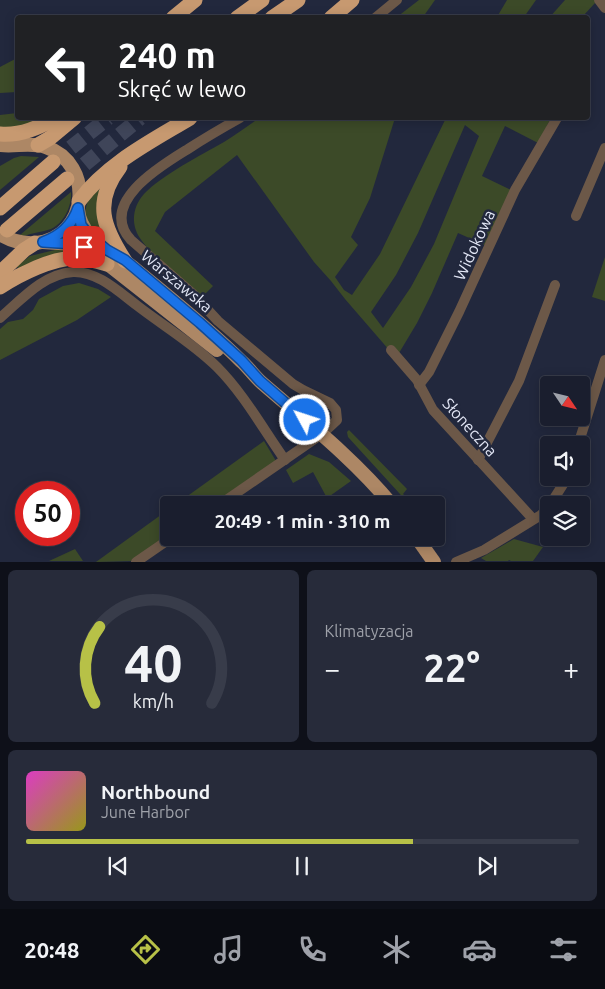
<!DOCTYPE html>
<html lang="pl">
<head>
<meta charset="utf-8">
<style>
  :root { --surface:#1a1e2e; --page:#272b3a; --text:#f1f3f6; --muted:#9fa2aa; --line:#383c4a; --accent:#b7c147 }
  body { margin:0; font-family:Ubuntu,sans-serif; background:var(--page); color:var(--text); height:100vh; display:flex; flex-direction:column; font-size:19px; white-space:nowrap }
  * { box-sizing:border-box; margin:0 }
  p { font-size:16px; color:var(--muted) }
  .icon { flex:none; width:28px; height:28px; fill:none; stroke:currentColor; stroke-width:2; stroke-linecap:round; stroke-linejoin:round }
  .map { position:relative; height:562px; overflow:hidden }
  .side { display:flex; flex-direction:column; gap:8px; padding:8px; background:#0e1019; flex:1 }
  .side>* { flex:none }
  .banner { position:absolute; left:15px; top:15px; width:575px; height:105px; border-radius:5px; box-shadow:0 2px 12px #0003,0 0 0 1px var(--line); background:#202124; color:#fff; overflow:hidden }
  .needle { width:32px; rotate:125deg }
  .controls { position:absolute; left:540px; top:376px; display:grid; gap:10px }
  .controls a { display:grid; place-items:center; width:50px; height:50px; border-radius:5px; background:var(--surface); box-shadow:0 2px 12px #0003,0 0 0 1px var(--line); font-size:25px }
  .speed { position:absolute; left:15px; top:481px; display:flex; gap:10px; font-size:25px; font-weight:700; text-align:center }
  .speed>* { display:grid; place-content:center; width:65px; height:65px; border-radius:50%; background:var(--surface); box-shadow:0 2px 12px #0003,0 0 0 1px var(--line); line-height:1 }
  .speed .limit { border:8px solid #d22; background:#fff; color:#111 }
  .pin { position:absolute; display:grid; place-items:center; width:42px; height:42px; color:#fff; margin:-21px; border-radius:10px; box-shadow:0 2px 8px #0006 }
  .me { position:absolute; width:55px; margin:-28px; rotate:310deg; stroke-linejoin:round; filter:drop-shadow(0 0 4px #0008) }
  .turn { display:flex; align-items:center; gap:18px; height:105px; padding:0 20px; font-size:22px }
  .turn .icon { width:65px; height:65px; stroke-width:2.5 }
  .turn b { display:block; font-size:35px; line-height:42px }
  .big { font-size:38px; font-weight:700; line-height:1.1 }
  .side .widget { flex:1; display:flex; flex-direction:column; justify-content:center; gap:8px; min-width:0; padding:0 18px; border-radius:8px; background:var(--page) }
  .side .dial { align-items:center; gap:0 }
  .dial svg { height:130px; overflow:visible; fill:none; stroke:var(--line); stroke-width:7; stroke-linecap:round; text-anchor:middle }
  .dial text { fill:var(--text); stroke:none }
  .song { display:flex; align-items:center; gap:15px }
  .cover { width:60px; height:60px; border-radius:8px; background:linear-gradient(135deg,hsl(310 70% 55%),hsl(60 70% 35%)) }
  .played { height:5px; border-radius:2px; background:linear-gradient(90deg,var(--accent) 70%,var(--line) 70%) }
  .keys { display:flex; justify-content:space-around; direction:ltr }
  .heat { display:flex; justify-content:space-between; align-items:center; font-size:28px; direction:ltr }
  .side .tiles { flex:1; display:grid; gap:8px; grid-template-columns:1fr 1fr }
  .widget:last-child { grid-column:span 2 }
  .trip { position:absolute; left:160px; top:496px; width:285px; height:50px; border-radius:5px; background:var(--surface); box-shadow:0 2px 12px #0003,0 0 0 1px var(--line); font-weight:700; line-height:50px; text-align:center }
  .tab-bar { display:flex; height:80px; justify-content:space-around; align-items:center; background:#0a0c12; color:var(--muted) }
  .tab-bar .icon { width:35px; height:35px }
  .tab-bar .current { color:var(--accent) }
  .tab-bar b { font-size:22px; color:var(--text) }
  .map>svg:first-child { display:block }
  .green { fill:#3c4a28; fill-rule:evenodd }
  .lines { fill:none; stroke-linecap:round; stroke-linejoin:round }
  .highway-tunnel { stroke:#3f4559; stroke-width:15; stroke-dasharray:15 8; stroke-linecap:butt }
  .minor { stroke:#6c5848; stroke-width:10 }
  .major { stroke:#ad8765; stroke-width:14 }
  .highway { stroke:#c79970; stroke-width:15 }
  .route-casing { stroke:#114b97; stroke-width:12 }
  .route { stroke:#1a73e8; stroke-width:9 }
  .labels { text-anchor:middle; stroke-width:5; stroke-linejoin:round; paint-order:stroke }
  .street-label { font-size:16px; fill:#e3e7f6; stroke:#22283d }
</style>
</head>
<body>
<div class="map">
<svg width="605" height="562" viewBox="0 0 605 562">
  <rect width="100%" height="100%" fill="#22283d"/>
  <g class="green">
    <polygon points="419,0 435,0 423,17 397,17"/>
    <polygon points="507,0 536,0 524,17 497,17"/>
    <polygon points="565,0 594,0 596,2 582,17 549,18"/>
    <polygon points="17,58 17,92 0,93 0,67"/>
    <polygon points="17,113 18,118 39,118 42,120 30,126 0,129 0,115"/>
    <path d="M259,118H395L370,198L351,237L358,245L335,277L344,290L352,295L380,254L446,118H551L538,143L505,126L482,176L513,191L487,246L458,233L432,293L417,323L396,358L345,299L331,281L314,262L237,155L165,212L155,231L213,286L202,297C186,283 145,251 137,233C131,220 134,205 144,194C162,175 201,155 224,142C236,134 248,126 259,118ZM465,125L479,136L434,244L411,287L383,328L371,312L396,275L418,233Z"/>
    <polygon points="21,156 39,157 0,190 0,166 14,158"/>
    <path d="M96,187L101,191L108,242C83,222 78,215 96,187Z"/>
    <path d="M71,192C72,206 64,223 51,229C42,232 32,233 24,236L20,235Z"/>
    <polygon points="59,249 78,249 19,271 17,266 30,256"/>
    <polygon points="605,257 605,301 592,297"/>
    <polygon points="79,283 98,289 111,297 77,320 0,360 0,329 8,322 23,319 33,310 39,299 63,286"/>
    <polygon points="349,430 407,489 403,494 414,505 410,505 348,437 347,432"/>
    <polygon points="264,441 276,461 212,505 175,505"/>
    <polygon points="309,454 329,462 351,481 327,498 313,472 293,483 286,470"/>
    <polygon points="169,509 169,535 131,561 96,562"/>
    <polygon points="514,539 543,547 533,561 511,561 509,560 508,561 486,561 481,558"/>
    <polygon points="75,549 83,561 49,561"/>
  </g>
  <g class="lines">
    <g class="highway-tunnel">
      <polyline points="53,162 108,118"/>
      <polyline points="67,179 140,118"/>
    </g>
    <g class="minor">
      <polyline points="599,0 605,8"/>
      <polyline points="375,18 397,0"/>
      <polyline points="576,216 605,148"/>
      <path d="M0,318C21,300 43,274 73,272C98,271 120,293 139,307C165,327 194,344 217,367C244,394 263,429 285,460"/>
      <polyline points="391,350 417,380 433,410 533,519"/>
      <polyline points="419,385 429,372 459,312 515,190 557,118"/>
      <polyline points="578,445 605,360"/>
      <polyline points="478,460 519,381 555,285"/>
      <path d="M219,505L322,434L337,420L336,410L330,403L303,390L293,384L218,321L192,293L131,240C97,203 162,165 188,149C205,138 222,128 240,118"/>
      <polyline points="550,505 567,478"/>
      <polyline points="136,562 171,538"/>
      <polyline points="456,562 484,550 541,515 549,506"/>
    </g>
    <g class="major">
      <path d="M0,145C15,147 31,142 46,147C95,164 89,237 36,243C23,244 11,241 0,234"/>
      <path d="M78,209C80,240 114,251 135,269C171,299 208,328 241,361C249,368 254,376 262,383C307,422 354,459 392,505"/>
      <polyline points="43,242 74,244 90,250 217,350"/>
      <polyline points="417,538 434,562"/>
    </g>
    <g class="highway">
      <polyline points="173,18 195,0"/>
      <polyline points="237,18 262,0"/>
      <polyline points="272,18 298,0"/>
      <polyline points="331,18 352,0"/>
      <path d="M0,134C21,136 39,127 57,118"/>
      <polyline points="38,145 50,138 74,118"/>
      <path d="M120,167C93,202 103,227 125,261"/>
      <path d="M79,201C108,163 150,142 190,118"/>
      <polyline points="0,208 53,162"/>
      <polyline points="7,230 67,179"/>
      <polyline points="0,273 24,250 35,243"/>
      <path d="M0,287C20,274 52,258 76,258C87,258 97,261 107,264"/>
    </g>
  </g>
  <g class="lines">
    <defs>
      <path id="route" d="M84,247L74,244L43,242C60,236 72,226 78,208L81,225L88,234L107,250L125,260L200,323L241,360L260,381L305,420"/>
    </defs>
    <use href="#route" class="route-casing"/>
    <use href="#route" class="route"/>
  </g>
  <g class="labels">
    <g class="street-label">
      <text transform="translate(474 245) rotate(-65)" y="6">Widokowa</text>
      <text transform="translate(177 281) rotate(40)" y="6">Warszawska</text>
      <text transform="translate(470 427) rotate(48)" y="6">Słoneczna</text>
    </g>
  </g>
</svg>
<div class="controls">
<a><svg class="needle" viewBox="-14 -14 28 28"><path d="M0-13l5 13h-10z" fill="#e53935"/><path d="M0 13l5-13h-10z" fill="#9fa2aa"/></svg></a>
<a><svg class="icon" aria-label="sound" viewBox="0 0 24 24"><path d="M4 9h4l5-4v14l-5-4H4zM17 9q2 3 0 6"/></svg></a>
<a><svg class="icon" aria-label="layers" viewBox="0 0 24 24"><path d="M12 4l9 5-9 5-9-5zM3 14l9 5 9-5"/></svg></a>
</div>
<div class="speed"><div class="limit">50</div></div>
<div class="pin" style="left:84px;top:247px;background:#d93025"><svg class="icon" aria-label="arrive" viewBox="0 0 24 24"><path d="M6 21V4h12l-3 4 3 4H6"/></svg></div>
<svg class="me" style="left:305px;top:420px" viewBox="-20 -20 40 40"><circle r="17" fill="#1a73e8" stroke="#fff" stroke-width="3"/><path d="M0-11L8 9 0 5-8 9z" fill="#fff"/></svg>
<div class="trip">20:49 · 1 min · 310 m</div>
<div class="banner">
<div class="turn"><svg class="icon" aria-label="left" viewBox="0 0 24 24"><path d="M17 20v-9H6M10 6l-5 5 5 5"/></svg><div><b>240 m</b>Skręć w lewo</div></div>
</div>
</div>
<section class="side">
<div class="tiles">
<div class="widget dial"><svg viewBox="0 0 100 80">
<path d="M14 69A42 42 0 1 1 86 69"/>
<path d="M14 69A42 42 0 0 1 17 22" stroke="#b7c147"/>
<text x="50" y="56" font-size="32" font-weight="700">40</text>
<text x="50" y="72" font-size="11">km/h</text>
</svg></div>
<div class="widget"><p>Klimatyzacja</p>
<div class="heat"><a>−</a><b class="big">22°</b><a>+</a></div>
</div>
<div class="widget">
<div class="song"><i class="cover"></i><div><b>Northbound</b><p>June Harbor</p></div></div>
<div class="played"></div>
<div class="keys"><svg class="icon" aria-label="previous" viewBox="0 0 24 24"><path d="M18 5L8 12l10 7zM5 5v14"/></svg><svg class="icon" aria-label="pause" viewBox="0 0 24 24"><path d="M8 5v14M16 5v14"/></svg><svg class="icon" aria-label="next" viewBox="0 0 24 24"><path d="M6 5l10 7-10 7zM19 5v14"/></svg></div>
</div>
</div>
</section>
<nav class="tab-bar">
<b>20:48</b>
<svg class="icon current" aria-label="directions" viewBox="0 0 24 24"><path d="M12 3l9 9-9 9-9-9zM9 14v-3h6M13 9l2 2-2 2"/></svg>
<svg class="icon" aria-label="music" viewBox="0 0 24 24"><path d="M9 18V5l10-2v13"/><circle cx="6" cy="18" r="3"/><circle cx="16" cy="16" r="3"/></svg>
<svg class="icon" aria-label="phone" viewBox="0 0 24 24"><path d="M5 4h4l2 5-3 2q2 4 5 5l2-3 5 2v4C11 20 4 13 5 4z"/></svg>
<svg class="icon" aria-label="climate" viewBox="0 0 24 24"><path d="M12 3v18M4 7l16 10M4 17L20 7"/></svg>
<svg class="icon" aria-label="car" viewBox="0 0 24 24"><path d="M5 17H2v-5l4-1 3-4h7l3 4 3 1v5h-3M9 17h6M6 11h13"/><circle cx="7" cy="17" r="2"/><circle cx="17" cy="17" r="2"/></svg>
<svg class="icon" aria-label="filters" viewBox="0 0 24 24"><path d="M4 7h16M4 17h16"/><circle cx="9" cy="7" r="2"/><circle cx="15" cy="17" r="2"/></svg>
</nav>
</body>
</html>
